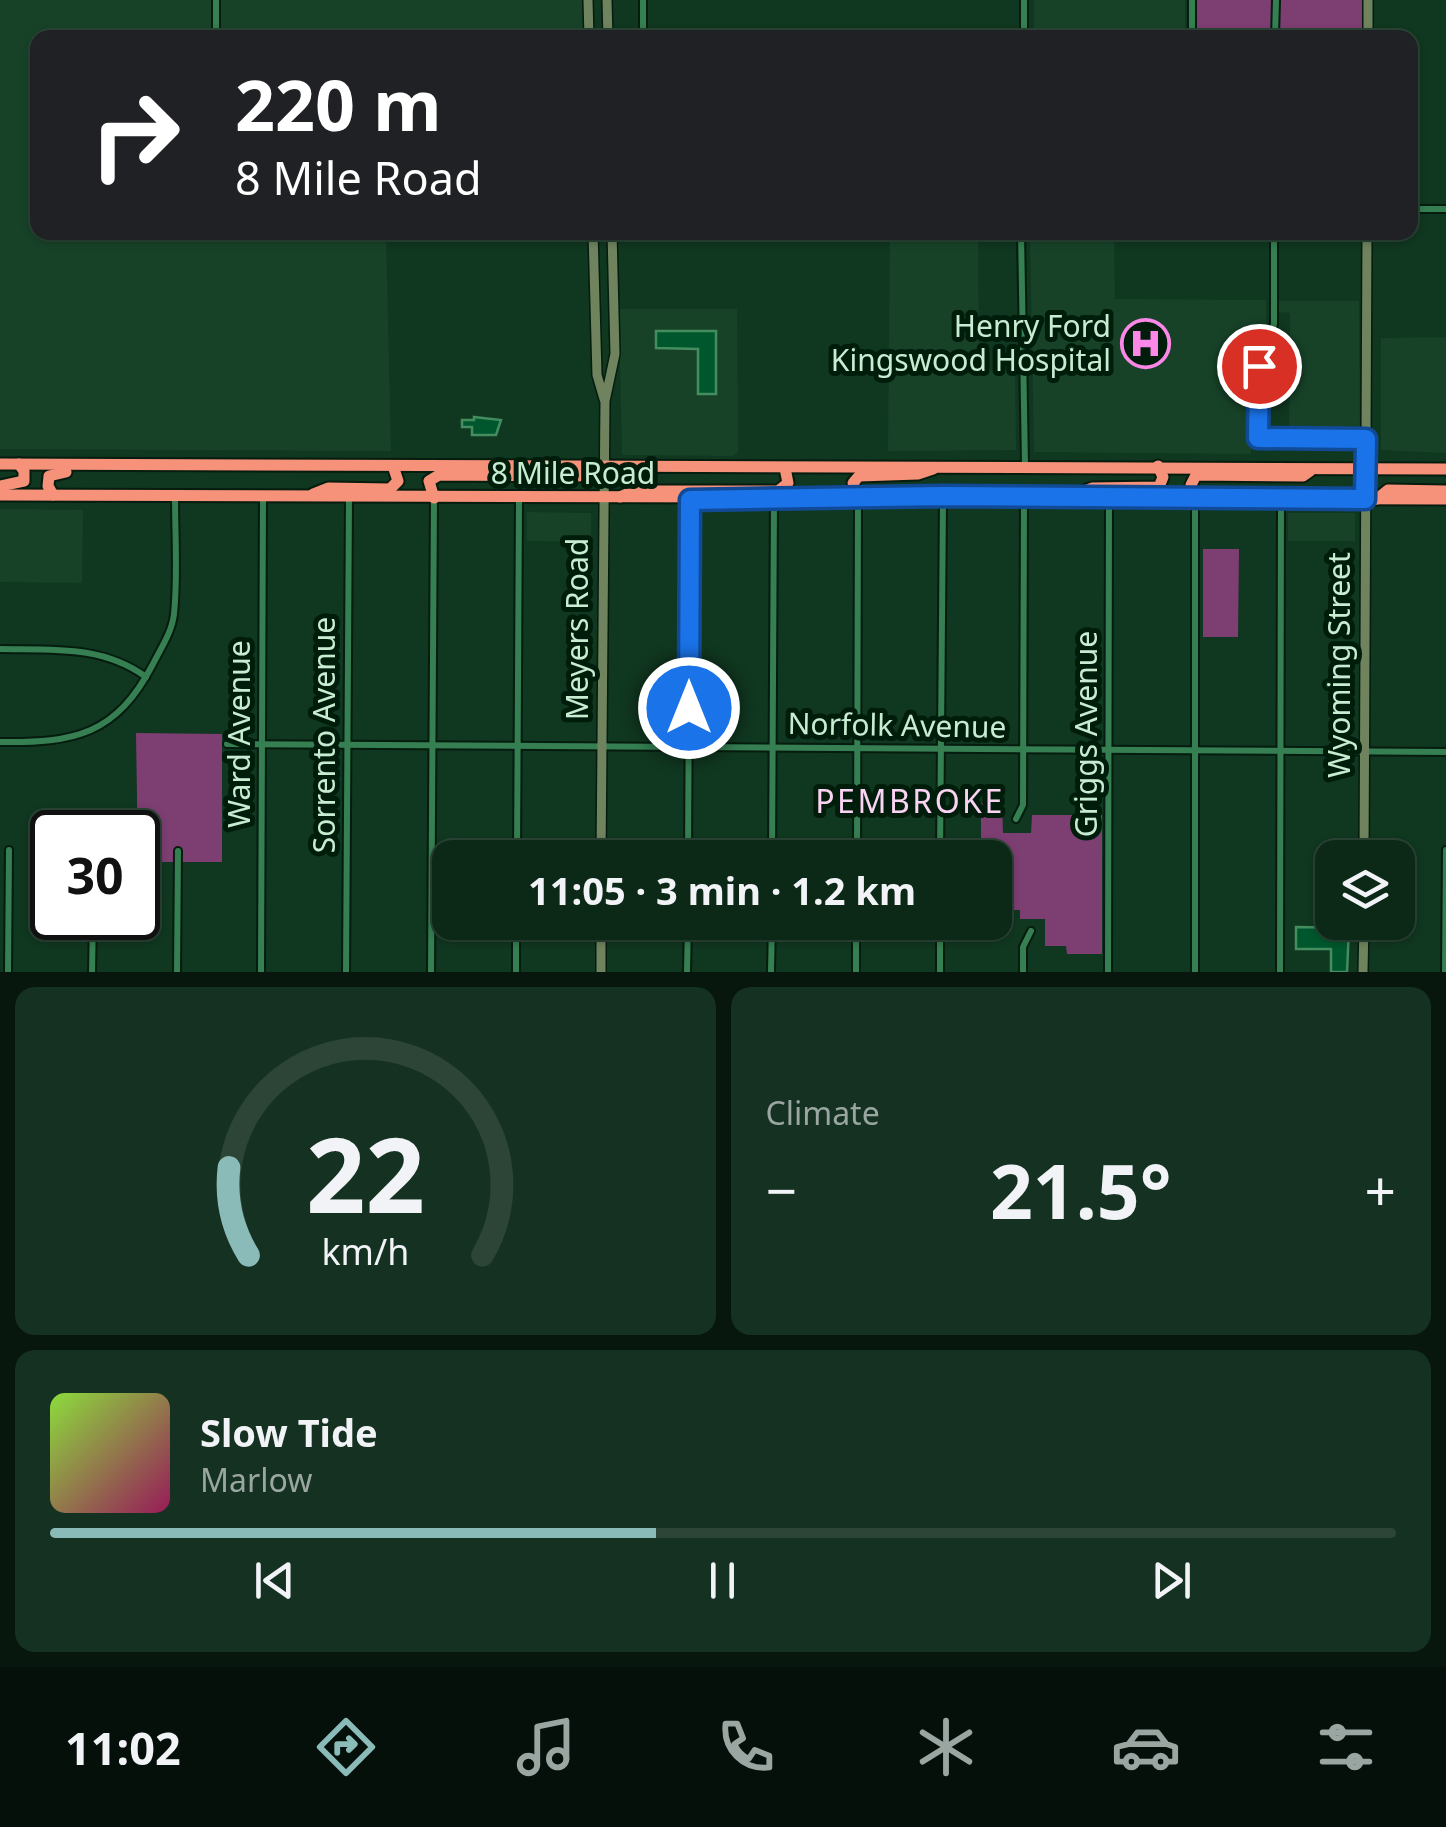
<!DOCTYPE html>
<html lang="en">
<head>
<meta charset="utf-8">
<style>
  :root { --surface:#0c2918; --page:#153121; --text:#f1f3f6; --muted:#9aa6a2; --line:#2c4537; --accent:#8bbbb9 }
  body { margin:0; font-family:"Noto Sans",sans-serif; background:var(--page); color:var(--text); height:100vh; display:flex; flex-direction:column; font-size:38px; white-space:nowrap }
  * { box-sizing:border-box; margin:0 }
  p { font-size:32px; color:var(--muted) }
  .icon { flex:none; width:55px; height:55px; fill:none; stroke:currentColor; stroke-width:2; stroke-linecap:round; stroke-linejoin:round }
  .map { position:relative; height:972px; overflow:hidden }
  .side { display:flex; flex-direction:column; gap:15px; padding:15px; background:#07170d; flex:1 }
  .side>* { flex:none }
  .guide { position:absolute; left:30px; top:30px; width:1388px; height:210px; border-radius:20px; box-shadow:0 2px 8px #0004,0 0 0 2px var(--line); background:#202124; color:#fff; overflow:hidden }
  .buttons { position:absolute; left:1315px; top:840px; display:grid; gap:20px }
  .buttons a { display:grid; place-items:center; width:100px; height:100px; border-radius:20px; background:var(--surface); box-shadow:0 2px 8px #0004,0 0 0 2px var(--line); font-size:50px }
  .speed { position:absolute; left:30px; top:810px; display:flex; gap:20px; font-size:50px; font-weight:700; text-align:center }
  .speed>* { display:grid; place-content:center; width:130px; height:130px; border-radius:50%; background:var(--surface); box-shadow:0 2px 8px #0004,0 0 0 2px var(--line); line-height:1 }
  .speed .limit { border:5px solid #111; border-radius:15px; background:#fff; color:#111 }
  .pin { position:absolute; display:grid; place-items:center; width:85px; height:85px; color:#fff; margin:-42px; border:5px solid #fff; border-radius:50%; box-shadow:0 2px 10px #0007 }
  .me { position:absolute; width:110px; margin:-55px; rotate:0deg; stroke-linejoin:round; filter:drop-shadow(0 0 8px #0008) }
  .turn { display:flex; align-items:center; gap:35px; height:210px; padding:0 40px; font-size:45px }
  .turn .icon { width:130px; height:130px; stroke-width:2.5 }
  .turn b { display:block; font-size:70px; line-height:85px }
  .big { font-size:75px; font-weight:700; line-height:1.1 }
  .side .widget { flex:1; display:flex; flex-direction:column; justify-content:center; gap:15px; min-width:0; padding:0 35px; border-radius:20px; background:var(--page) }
  .side .dial { align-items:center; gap:0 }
  .dial svg { height:260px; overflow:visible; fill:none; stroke:var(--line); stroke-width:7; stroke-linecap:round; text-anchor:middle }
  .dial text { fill:var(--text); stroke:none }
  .song { display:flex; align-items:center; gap:30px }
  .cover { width:120px; height:120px; border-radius:15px; background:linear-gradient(135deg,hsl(90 70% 55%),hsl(330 70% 35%)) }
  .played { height:10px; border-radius:5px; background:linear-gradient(90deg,var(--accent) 45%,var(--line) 45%) }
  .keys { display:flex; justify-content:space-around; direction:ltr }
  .heat { display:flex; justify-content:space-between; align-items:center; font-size:55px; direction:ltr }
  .side .tiles { flex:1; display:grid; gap:15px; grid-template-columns:1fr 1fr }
  .widget:last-child { grid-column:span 2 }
  .trip { position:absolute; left:432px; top:840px; width:580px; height:100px; border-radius:20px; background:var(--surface); box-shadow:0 2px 8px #0004,0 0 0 2px var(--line); font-weight:700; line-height:100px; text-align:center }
  .tabs { display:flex; height:160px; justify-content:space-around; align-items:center; background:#05100a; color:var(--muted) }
  .tabs .icon { width:70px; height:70px }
  .tabs .current { color:var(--accent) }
  .tabs b { font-size:45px; color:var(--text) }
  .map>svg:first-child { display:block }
  .built { fill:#174228 }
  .green { fill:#7d3e72 }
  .building { fill:#00572d; stroke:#448d5f; stroke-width:2.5 }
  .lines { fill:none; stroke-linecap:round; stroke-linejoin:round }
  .street-casing { stroke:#051c0e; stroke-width:10 }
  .secondary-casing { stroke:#051c0e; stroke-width:12 }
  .highway-casing { stroke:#051c0e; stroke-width:15 }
  .street { stroke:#357f52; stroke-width:6 }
  .secondary { stroke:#6f845e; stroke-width:9 }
  .highway { stroke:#f6917a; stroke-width:11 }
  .route-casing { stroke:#114b97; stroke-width:25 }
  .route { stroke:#1a73e8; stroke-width:18 }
  .labels { text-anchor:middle; stroke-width:10; stroke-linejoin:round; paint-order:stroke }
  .poi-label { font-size:30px; fill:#c8ecd2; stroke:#001d0b; text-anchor:end }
  .street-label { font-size:30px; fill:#c8ecd2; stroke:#001d0b }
  .neighbourhood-label { font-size:32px; letter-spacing:2.5px; fill:#fcd4f3; stroke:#001d0b }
</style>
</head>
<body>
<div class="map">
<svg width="1446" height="972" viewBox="0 0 1446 972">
  <rect width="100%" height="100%" fill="#103720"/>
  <g class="built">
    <polygon points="0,0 583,0 584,37 38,38 38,232 386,233 391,451 0,449"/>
    <rect x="1034" y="0" width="151" height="37"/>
    <polygon points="890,233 978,233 979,370 1015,371 1016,450 888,451"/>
    <polygon points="1030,233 1114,233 1115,299 1266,300 1266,329 1253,361 1251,454 1034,452"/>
    <polygon points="1279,301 1359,301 1360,445 1289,443 1290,313 1279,312"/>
    <polygon points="619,309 737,309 738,452 732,456 622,455"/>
    <polygon points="1446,337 1446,453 1381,450 1381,338"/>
    <polygon points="0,509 83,510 82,583 0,582"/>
    <polygon points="527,512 591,513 591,542 527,541"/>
    <rect x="1288" y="513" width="67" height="28"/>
  </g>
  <g class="green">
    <polygon points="1196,0 1363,0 1363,37 1195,38"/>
    <polygon points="1203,549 1239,549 1238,637 1203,637"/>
    <polygon points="136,733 222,734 222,862 138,862"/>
    <polygon points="981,803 1002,803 1003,833 1031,833 1032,815 1102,815 1102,954 1067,954 1066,946 1045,946 1045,919 1020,919 1020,910 995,910 995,858 981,857"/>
  </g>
  <g class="building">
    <polygon points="656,331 716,331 716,394 698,394 698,349 656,348"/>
    <polygon points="474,417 501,420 496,435 472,435 472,427 462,427 462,420 474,420"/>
    <polygon points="1296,927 1349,928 1347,972 1331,972 1331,949 1296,949"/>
  </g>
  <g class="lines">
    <defs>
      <g id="street">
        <polyline points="216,0 216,38"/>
        <polyline points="643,0 643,38"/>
        <polyline points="1024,38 1024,0"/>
        <polyline points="1192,38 1192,0"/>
        <polyline points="1275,38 1276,0"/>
        <polyline points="1410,209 1446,209"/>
        <polyline points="1021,232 1025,465"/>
        <polyline points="1274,232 1274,324 1258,370 1257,438 1366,439"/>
        <path d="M0,649C52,650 102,645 146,677"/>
        <path d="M0,742C75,743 116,735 153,664C161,648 172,632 174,614C178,576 175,536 175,497"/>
        <polyline points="227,744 1446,752"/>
        <polyline points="1016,819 1023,805 1024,497"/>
        <polyline points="517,858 519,499"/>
        <polyline points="688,858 690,499"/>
        <polyline points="772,858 774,500"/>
        <polyline points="857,858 858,499"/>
        <polyline points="940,858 943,499"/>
        <polyline points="8,972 9,850"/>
        <polyline points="92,972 93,918"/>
        <polyline points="177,972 178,851"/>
        <polyline points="261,972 263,497"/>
        <polyline points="346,972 349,497"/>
        <polyline points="431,972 434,498"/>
        <polyline points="516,972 516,922"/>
        <polyline points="687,972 688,922"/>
        <polyline points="771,972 772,922"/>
        <polyline points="856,972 856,922"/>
        <polyline points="940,972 940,922"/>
        <polyline points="1023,972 1023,947 1031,931"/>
        <polyline points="1108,972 1109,498"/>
        <polyline points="1195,972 1195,498"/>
        <polyline points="1280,972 1281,498"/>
        <polyline points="1445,972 1446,850"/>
      </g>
      <g id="secondary">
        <polyline points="588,0 589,38"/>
        <polyline points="607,0 608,38"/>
        <polyline points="1368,38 1368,0"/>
        <polyline points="593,232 597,375 604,399"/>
        <polyline points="601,858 605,401 615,354 612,232"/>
        <polyline points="1364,858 1367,232"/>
        <polyline points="601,972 601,922"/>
        <polyline points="1363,972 1364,922"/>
      </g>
      <g id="highway">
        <polyline points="0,464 1446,469"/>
        <polyline points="0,486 24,481 24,471 19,464"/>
        <polyline points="313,494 328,488 390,489 398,481 393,466"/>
        <polyline points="0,495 1446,499"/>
        <polyline points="53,495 48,486 49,476 66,472"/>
        <polyline points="1075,495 1092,488 1159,487 1163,477 1158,466"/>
        <polyline points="620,497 633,491 778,491 788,483 785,468"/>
        <polyline points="434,498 429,481 439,475 579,476 590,468"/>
        <polyline points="858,498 853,483 859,476 918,474 933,469"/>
        <polyline points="1195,498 1191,485 1196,475 1303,476 1310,471"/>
        <polyline points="1377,499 1388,490 1446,491"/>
      </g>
    </defs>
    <use href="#street" class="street-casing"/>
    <use href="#secondary" class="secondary-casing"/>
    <use href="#highway" class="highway-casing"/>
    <use href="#street" class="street"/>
    <use href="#secondary" class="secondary"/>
    <use href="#highway" class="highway"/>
  </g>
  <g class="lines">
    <defs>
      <polyline id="route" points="689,708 690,500 943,496 1365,499 1366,439 1258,438 1259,366"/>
    </defs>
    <use href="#route" class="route-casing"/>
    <use href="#route" class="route"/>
  </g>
  <defs>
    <symbol id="hospital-ring" viewBox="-11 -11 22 22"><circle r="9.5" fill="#001d0b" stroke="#fb87e6" stroke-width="1.5"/><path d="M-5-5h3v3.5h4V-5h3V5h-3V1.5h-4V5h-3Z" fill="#fb87e6"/></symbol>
  </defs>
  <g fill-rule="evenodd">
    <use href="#hospital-ring" x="1118" y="316" width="55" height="55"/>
  </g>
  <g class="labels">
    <g class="poi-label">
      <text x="1111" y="337">Henry Ford<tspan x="1111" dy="34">Kingswood Hospital</tspan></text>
    </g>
    <g class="street-label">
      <text x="573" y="484">8 Mile Road</text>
      <text transform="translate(578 629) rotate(-90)" y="10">Meyers Road</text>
      <text transform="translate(1340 665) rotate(-90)" y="10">Wyoming Street</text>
      <text transform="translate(897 726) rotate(1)" y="10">Norfolk Avenue</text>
      <text transform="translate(240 734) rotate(-90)" y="10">Ward Avenue</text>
      <text transform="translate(1087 734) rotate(-90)" y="10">Griggs Avenue</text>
      <text transform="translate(325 735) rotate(-90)" y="10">Sorrento Avenue</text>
    </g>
    <g class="neighbourhood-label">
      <text x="910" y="813">PEMBROKE</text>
    </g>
  </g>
</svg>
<div class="buttons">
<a><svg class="icon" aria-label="layers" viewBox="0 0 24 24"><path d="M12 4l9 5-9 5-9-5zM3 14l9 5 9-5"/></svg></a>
</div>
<div class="speed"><div class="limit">30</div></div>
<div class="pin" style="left:1259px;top:366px;background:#d93025"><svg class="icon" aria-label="arrive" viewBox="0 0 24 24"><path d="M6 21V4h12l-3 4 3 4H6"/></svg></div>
<svg class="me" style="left:689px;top:708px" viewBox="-20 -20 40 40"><circle r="17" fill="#1a73e8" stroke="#fff" stroke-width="3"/><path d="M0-11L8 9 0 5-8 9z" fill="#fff"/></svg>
<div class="trip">11:05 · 3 min · 1.2 km</div>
<div class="guide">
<div class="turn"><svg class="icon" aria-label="right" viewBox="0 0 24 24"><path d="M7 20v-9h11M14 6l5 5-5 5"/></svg><div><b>220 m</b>8 Mile Road</div></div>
</div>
</div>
<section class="side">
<div class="tiles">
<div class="widget dial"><svg viewBox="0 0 100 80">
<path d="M14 69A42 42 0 1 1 86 69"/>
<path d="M14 69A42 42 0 0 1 8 42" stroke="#8bbbb9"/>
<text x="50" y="56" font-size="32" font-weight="700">22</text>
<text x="50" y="72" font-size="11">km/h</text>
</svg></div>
<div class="widget"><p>Climate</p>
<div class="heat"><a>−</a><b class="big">21.5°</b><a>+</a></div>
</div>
<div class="widget">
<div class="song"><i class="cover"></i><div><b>Slow Tide</b><p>Marlow</p></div></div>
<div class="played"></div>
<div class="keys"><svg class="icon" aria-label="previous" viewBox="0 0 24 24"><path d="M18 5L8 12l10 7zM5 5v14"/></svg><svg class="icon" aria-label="pause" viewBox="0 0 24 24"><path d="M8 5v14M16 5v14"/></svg><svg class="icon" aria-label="next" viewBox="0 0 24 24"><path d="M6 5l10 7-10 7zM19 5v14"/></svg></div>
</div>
</div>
</section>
<nav class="tabs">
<b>11:02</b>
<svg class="icon current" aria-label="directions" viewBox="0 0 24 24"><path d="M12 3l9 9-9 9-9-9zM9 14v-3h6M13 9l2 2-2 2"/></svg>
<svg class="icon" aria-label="music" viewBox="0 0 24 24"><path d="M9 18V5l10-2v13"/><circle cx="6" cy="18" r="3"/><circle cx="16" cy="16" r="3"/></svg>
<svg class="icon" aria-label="phone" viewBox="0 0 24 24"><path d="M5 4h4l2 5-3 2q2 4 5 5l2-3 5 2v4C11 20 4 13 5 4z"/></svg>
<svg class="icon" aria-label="climate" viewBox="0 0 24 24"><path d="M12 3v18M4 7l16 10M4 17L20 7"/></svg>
<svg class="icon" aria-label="car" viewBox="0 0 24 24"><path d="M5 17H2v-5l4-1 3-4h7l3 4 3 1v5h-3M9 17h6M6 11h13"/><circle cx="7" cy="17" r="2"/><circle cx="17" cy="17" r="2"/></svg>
<svg class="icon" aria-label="filters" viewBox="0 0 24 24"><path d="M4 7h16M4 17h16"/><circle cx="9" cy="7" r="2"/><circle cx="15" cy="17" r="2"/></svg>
</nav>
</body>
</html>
